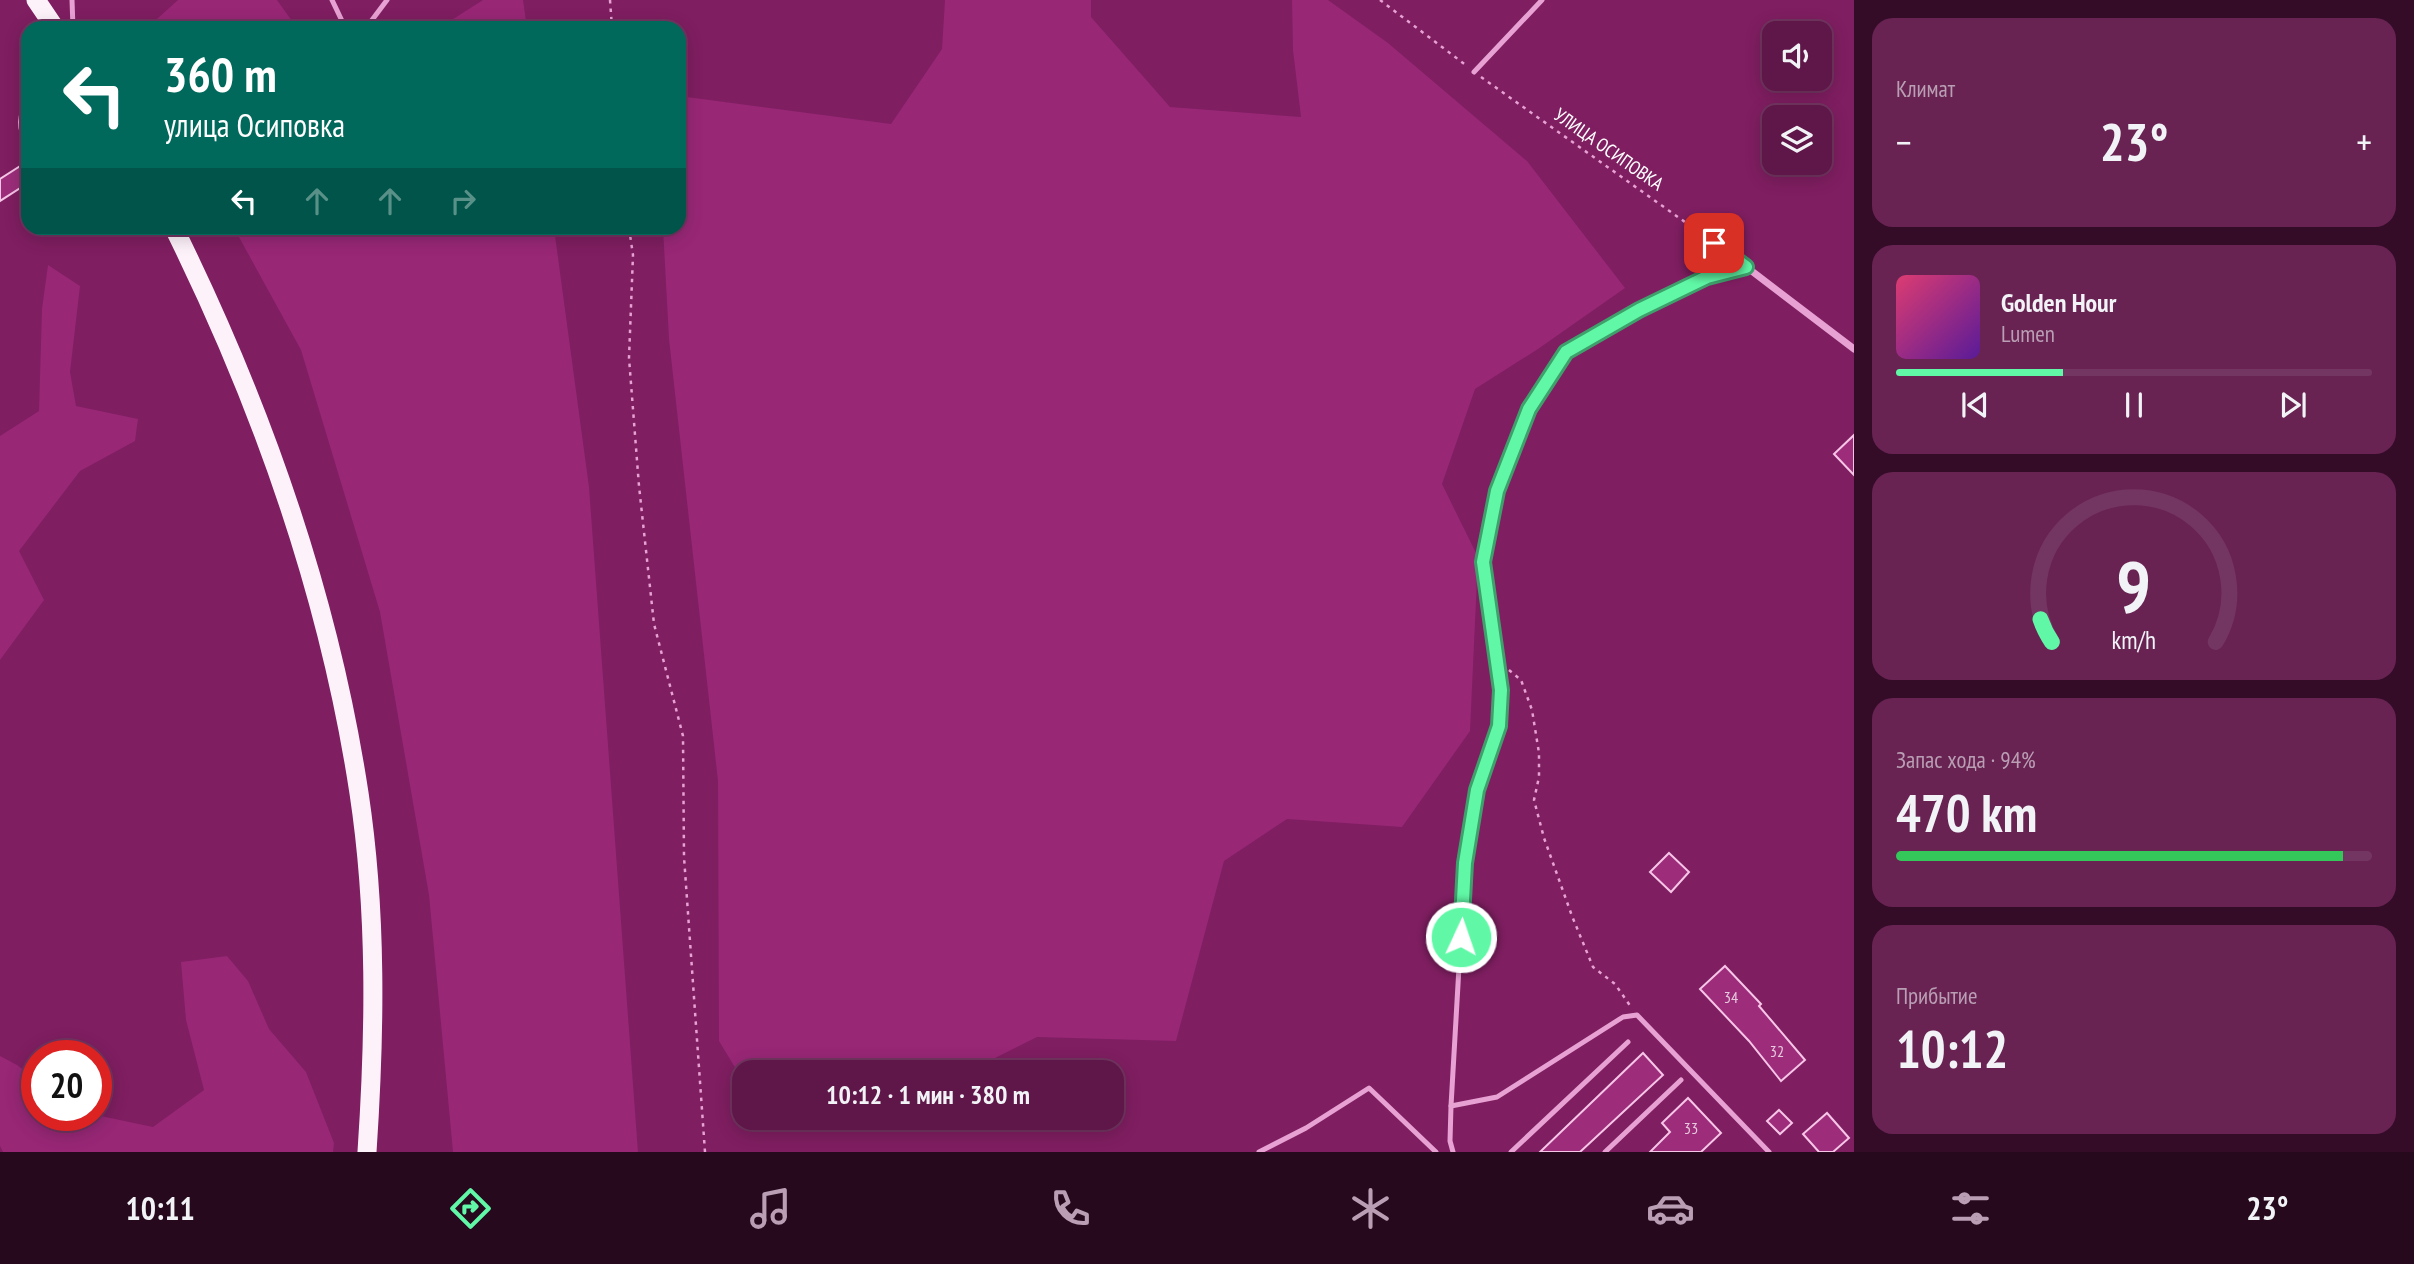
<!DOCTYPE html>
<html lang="ru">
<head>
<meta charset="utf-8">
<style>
  :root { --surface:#5f1649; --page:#682353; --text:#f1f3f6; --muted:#ba9fb4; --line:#733561; --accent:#60f8a6 }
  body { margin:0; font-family:"PT Sans Narrow",sans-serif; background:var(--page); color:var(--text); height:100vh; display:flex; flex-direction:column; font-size:26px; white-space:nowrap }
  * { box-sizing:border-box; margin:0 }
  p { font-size:23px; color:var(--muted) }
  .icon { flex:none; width:38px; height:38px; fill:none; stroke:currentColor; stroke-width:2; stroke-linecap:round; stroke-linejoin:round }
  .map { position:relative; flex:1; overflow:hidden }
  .panel { display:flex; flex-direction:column; gap:18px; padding:18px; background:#340c28; width:560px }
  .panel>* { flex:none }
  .banner { position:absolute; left:21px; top:21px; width:665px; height:214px; border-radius:21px; box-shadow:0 4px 18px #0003,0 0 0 2px var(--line); background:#00695c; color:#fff; overflow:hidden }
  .controls { position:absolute; left:1762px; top:21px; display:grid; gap:14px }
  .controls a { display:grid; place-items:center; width:70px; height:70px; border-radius:14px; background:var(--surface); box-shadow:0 4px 18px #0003,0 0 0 2px var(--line); font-size:35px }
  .speed { position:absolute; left:21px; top:1040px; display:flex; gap:14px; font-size:35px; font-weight:700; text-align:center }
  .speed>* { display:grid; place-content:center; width:91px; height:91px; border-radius:50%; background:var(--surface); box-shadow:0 4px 18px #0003,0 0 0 2px var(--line); line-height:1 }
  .speed .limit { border:10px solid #d22; background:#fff; color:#111 }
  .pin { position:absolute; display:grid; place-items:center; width:60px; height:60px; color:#fff; margin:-30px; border-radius:14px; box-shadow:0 4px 10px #0006 }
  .me { position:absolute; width:77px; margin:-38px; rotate:3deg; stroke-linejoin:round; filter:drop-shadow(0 0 5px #0008) }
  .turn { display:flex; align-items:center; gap:24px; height:147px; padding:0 28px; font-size:32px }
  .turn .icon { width:91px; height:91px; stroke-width:2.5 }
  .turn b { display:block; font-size:49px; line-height:60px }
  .lanes { display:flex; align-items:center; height:66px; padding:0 28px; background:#0003; justify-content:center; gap:35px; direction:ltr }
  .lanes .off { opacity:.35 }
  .big { font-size:52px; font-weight:800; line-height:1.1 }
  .panel .widget { flex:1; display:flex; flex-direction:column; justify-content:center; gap:10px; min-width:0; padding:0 24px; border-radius:21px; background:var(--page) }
  .panel .dial { align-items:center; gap:0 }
  .dial svg { height:182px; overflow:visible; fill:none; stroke:var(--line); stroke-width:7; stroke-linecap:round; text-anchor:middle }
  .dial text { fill:var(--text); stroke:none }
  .song { display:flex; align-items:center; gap:21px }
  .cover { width:84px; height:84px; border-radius:10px; background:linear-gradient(135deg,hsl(340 70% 55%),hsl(270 70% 35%)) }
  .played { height:7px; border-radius:4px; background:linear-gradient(90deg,var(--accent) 35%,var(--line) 35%) }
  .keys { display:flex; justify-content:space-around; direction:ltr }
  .heat { display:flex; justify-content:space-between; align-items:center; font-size:38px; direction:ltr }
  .charge { height:10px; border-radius:5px; background:linear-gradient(90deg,#34c759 94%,var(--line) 0) }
  .trip { position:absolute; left:732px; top:1060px; width:392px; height:70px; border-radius:21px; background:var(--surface); box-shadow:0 4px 18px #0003,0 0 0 2px var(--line); font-weight:800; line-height:70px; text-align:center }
  .tabs { display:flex; height:112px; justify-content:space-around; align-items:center; background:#26091d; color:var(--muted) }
  .tabs .icon { width:49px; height:49px }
  .tabs .selected { color:var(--accent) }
  .tabs b { font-size:32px; color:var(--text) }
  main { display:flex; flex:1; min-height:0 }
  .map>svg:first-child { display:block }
  .green { fill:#982776 }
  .building { fill:#9d2d7b; stroke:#f6c5e8; stroke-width:2 }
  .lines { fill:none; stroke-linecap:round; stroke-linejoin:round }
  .path { stroke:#e8a1d3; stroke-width:2.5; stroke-dasharray:3.5 5; stroke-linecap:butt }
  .service { stroke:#e8a1d3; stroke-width:5 }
  .minor { stroke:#e8a1d3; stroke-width:7 }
  .trunk { stroke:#fef2fa; stroke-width:19 }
  .route-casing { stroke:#3ea16c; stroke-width:18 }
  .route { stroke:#60f8a6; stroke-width:12 }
  .labels { text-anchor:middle; stroke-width:7; stroke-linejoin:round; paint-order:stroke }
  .number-label { font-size:16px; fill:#e6cade }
  .street-label { font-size:19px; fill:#fff; stroke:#7f1e61 }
</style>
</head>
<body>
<main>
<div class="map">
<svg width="1854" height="1152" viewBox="0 0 1854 1152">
  <rect width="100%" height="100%" fill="#7f1e61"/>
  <g class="green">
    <polygon points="178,0 277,0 297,28 147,28"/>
    <polygon points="483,0 523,0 527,28 439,28"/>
    <polygon points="945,0 1091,0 1091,17 1170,107 1301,117 1293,50 1292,0 1328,0 1388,43 1527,161 1625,288 1538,349 1475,389 1442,484 1478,557 1470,731 1402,827 1287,819 1224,861 1176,1041 1037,1037 967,1072 744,1073 742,1079 719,1041 718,781 669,339 663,228 679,228 679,96 891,124 942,49"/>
    <polygon points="234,228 554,228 589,487 638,1152 453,1152 429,895 380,612 301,350"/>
    <polygon points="48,265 80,286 70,372 76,406 138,419 135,441 80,471 19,551 44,600 0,660 0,436 39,411 42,309"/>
    <polygon points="227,956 248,981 269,1029 306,1072 334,1143 333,1152 3,1152 0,1146 0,1056 17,1065 37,1080 37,1115 96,1115 153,1127 204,1090 186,1020 181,962"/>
  </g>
  <g class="building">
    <polygon points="28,161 28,183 0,201 0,179"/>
    <polygon points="1854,435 1854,475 1834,454"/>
    <polygon points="1669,853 1689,872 1671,892 1650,872"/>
    <polygon points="1725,966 1761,1004 1759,1006 1805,1060 1781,1081 1749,1041 1700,989"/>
    <polygon points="1643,1053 1663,1075 1580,1152 1540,1152"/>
    <polygon points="1688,1098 1721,1133 1701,1152 1650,1152 1670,1132 1662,1123"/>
    <polygon points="1779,1110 1792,1123 1780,1134 1767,1121"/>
    <polygon points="1827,1113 1849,1138 1833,1152 1819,1152 1803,1134"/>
  </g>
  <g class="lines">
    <g class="path">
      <polyline points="610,0 612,28"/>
      <polyline points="1380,0 1467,66"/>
      <polyline points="1481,77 1706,237"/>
      <polyline points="629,228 633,255 629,358 639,486 654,624 683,736 684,857 705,1152"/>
      <polyline points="1509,670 1521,680 1532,710 1539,753 1539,777 1534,800 1544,838 1572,916 1593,967 1615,984 1631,1007"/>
    </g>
    <g class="service">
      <polyline points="72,0 73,28"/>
      <polyline points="332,0 343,23 360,28"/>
      <polyline points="366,28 387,0"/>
      <polyline points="1474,72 1542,0"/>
      <path d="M28,99C19,116 17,128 28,144"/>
      <polyline points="1451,1106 1497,1097 1623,1017 1637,1015 1769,1152"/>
      <polyline points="1259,1152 1306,1128 1369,1088 1436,1152"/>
      <polyline points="1453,1152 1450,1141 1451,1106 1465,863 1477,791 1499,726 1501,690 1483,562 1497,491 1529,409 1566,352 1639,310 1707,277 1746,267"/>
      <polyline points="1511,1152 1628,1042"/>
      <polyline points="1605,1152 1681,1080"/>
    </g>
    <polyline class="minor" points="1715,243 1854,349"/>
    <g class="trunk">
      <polyline points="36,0 55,28"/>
      <path d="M174,228C262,406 329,596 359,793C377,912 375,1033 367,1152"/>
    </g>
  </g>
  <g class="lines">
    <defs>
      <polyline id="route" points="1461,937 1465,863 1477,790 1499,726 1501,690 1483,562 1497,491 1529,409 1566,352 1639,310 1707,277 1746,267 1714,243"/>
    </defs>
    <use href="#route" class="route-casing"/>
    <use href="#route" class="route"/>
  </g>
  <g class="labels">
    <g class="number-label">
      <text x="1731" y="1003">34</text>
      <text x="1777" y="1057">32</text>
      <text x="1691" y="1134">33</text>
    </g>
    <g class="street-label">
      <text transform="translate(1609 149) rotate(35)" y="7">УЛИЦА ОСИПОВКА</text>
    </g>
  </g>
</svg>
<div class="controls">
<a><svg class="icon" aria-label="sound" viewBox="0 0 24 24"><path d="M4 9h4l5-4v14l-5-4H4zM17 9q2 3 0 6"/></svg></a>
<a><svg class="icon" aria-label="layers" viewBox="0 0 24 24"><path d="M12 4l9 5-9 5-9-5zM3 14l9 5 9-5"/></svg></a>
</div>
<div class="speed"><div class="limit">20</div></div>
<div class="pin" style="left:1714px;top:243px;background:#d93025"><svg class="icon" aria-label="arrive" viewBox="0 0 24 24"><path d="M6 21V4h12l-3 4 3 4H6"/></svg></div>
<svg class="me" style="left:1461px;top:937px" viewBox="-20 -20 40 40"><circle r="17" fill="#60f8a6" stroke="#fff" stroke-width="3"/><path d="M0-11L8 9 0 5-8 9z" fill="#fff"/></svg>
<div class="trip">10:12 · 1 мин · 380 m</div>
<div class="banner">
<div class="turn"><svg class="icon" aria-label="left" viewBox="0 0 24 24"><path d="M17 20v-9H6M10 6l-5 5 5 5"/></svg><div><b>360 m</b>улица Осиповка</div></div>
<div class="lanes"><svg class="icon" aria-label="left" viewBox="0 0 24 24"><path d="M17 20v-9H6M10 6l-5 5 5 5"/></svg><svg class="icon off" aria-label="ahead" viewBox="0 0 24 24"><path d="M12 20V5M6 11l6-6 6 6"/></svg><svg class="icon off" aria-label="ahead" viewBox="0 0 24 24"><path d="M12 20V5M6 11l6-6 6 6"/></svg><svg class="icon off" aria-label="right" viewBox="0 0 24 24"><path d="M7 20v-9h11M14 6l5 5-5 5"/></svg></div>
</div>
</div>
<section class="panel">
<div class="widget"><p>Климат</p>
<div class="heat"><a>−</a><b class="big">23°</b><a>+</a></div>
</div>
<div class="widget">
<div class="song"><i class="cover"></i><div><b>Golden Hour</b><p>Lumen</p></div></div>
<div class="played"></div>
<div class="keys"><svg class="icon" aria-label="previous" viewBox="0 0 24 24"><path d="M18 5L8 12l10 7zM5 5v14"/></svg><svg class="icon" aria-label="pause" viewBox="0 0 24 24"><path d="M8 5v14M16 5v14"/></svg><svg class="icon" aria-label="next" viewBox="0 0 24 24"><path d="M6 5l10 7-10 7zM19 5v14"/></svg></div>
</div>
<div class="widget dial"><svg viewBox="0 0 100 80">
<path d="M14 69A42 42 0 1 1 86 69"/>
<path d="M14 69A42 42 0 0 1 9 59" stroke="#60f8a6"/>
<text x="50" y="56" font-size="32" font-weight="700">9</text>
<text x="50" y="72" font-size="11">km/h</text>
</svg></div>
<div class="widget"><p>Запас хода · 94%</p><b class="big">470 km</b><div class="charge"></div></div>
<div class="widget"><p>Прибытие</p><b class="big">10:12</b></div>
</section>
</main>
<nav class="tabs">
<b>10:11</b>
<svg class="icon selected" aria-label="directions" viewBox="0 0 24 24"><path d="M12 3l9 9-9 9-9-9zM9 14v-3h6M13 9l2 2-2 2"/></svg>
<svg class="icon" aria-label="music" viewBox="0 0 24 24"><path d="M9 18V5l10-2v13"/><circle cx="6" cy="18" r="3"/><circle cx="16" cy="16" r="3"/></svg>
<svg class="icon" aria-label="phone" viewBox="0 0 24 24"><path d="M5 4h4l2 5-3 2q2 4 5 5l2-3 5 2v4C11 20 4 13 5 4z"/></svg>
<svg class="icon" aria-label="climate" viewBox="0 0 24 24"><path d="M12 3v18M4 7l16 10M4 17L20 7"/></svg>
<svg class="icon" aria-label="car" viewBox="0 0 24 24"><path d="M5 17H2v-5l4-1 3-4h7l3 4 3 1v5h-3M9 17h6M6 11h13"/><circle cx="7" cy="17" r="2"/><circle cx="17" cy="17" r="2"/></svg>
<svg class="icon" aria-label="filters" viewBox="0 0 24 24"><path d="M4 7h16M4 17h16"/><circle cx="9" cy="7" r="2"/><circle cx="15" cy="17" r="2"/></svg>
<b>23°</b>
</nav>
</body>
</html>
